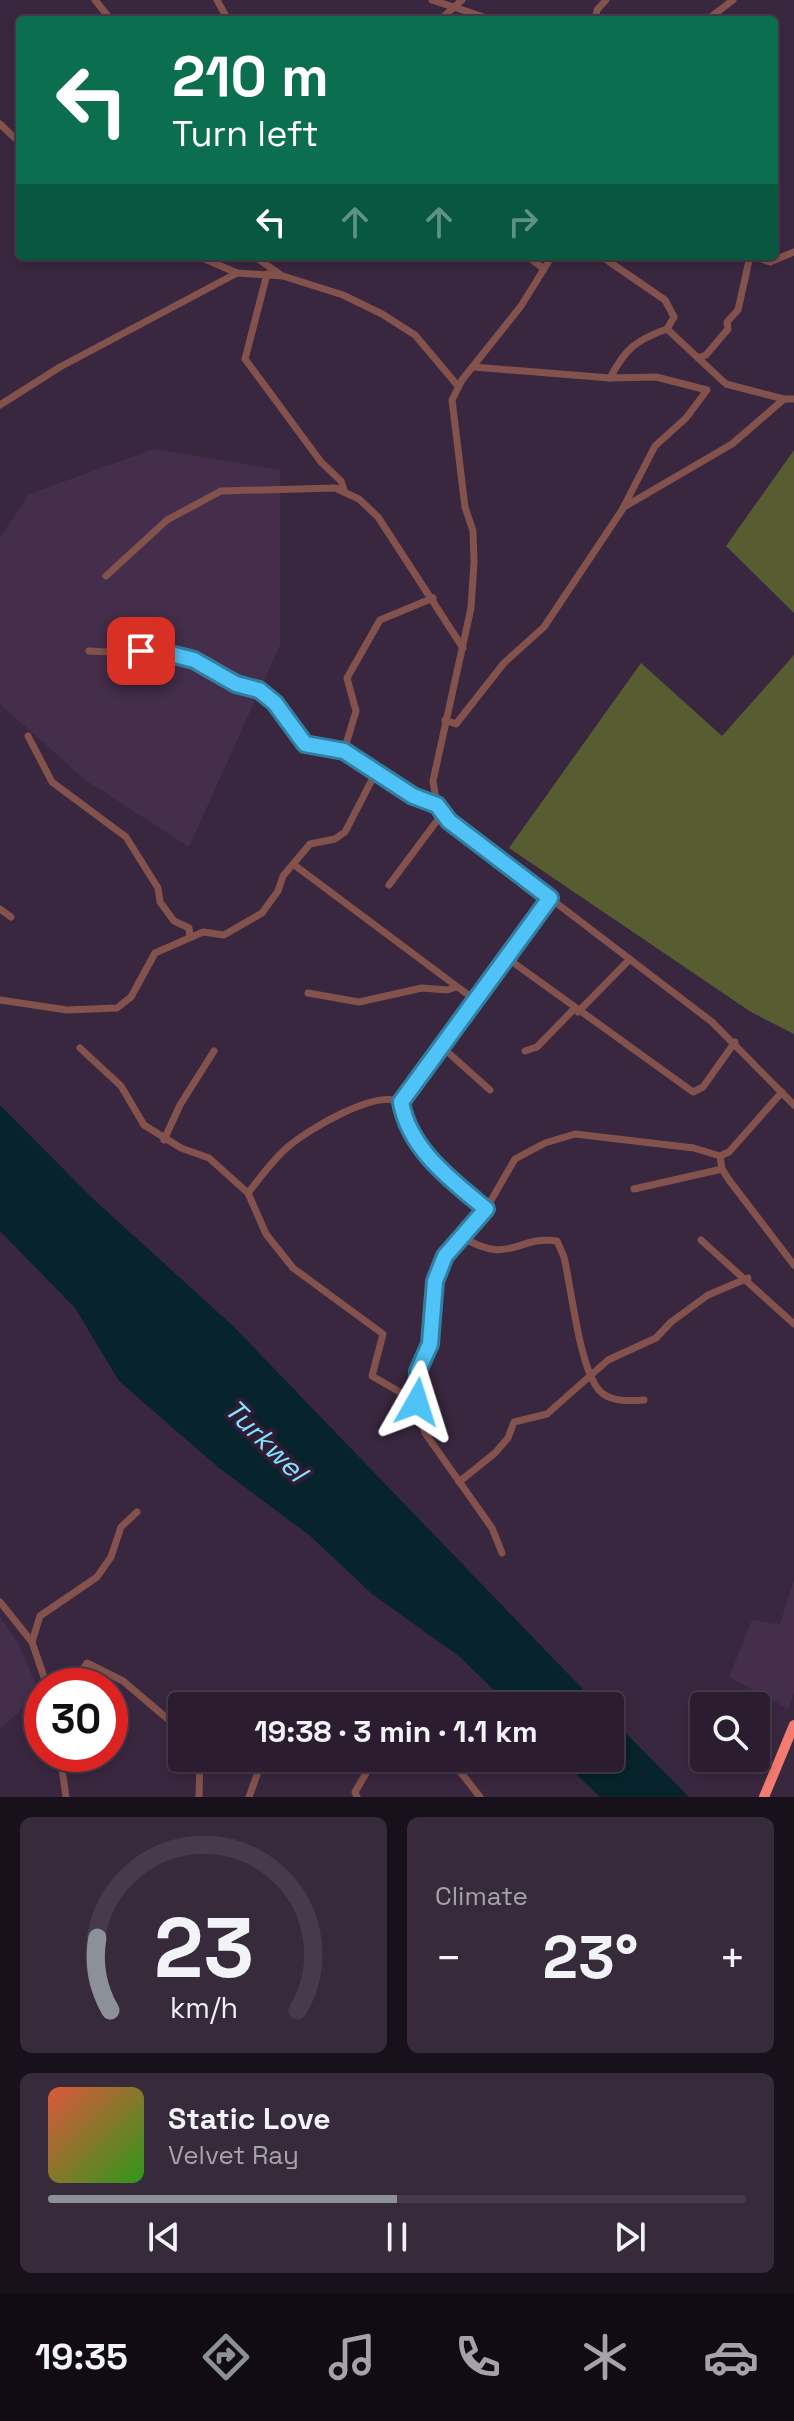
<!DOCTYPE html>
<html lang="en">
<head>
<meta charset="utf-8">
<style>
  :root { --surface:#2b1d2f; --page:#372a3b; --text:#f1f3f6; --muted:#a6a2aa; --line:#473b4b; --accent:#8c9099 }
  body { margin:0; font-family:"Space Grotesk",sans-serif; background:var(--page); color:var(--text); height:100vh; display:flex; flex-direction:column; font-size:30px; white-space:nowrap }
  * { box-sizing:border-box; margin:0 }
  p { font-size:26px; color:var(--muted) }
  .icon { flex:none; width:44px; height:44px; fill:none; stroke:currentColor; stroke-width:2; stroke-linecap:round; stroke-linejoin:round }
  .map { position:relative; height:1797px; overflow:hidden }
  .drawer { display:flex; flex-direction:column; gap:20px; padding:20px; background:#18101a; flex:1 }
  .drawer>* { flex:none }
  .banner { position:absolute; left:16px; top:16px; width:762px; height:244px; border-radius:8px; box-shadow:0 4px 12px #0003,0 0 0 2px var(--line); background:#0b6e4f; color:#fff; overflow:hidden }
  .buttons { position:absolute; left:690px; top:1692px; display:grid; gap:16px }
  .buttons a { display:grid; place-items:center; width:80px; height:80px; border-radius:8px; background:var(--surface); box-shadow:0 4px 12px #0003,0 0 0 2px var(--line); font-size:40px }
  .speed { position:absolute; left:24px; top:1668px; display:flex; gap:16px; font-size:40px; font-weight:700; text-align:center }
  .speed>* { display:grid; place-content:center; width:104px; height:104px; border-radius:50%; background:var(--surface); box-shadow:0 4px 12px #0003,0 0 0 2px var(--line); line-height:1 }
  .speed .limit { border:12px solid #d22; background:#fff; color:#111 }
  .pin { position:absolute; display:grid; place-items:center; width:68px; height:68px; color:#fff; margin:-34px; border-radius:16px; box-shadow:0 4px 12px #0006 }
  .me { position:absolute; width:88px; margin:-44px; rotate:6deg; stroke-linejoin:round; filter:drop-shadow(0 0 6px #0008) }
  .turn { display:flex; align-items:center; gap:28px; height:168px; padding:0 24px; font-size:36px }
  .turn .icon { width:104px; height:104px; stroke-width:2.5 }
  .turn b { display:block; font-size:56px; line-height:68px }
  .lanes { display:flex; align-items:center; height:76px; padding:0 24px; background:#0003; justify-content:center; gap:40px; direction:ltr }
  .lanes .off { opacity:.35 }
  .big { font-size:60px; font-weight:700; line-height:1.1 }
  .drawer .card { flex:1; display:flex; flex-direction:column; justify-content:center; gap:12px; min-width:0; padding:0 28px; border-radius:12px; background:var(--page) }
  .drawer .dial { align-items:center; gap:0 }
  .dial svg { height:208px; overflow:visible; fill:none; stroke:var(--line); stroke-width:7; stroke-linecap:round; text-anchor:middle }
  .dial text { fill:var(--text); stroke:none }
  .song { display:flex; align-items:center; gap:24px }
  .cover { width:96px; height:96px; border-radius:12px; background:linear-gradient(135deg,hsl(10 70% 55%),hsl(110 70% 35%)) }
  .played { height:8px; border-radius:4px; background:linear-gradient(90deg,var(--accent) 50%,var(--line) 50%) }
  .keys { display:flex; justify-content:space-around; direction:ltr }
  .heat { display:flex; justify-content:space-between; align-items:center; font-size:44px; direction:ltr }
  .drawer .tiles { flex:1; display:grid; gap:20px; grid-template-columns:1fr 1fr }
  .card:last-child { grid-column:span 2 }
  .trip { position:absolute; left:168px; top:1692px; width:456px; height:80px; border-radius:8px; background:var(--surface); box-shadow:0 4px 12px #0003,0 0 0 2px var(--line); font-weight:700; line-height:80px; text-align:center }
  .dock { display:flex; height:128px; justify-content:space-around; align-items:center; background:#110c13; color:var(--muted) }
  .dock .icon { width:56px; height:56px }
  .dock .current { color:var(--accent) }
  .dock b { font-size:36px; color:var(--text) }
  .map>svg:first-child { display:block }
  .built { fill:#442e4b }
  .green { fill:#575c31 }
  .water { fill:#07232b }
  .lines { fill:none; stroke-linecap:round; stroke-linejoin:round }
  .minor { stroke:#83524c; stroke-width:7 }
  .highway { stroke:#f47b6f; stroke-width:10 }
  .route-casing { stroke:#337fa1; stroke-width:20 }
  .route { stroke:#4fc3f7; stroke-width:14 }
  .labels { text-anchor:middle; stroke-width:8; stroke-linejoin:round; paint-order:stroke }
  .water-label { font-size:28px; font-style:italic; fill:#84e3fe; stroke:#2f1d35 }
</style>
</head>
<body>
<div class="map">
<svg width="794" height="1797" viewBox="0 0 794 1797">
  <rect width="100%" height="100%" fill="#39273f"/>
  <g class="built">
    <polygon points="154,449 280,470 280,645 189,847 84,779 0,704 0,537 29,494"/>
    <polygon points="794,1580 794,1693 788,1709 729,1677 752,1620 780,1624"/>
    <polygon points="0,1617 18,1643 40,1694 0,1729"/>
  </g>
  <g class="green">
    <polygon points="794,450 794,613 726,546"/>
    <polygon points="794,655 794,1034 751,1012 509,848 641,663 722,736"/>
  </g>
  <g class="water">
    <polygon points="0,1105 90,1196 233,1326 599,1706 510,1706 460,1657 372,1594 309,1535 219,1468 119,1381 75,1308 0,1231"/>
    <polygon points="610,1717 689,1797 600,1797 559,1758 610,1758"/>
  </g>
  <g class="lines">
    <g class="minor">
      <polyline points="95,0 111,20"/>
      <polyline points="217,0 228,20"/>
      <polyline points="432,0 493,20"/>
      <polyline points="440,20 462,0"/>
      <polyline points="595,20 597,10 606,0"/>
      <polyline points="707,20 733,0"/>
      <polyline points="0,124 20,143"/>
      <polyline points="198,256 237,273 283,276 343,295 382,314 415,335 458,386"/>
      <polyline points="254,256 281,275"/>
      <polyline points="527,256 544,269"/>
      <polyline points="552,256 521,306 462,380 452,400 465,507 473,531 474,562 471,608 433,781 437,805 449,821 712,1022 794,1105"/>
      <path d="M601,256L665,300L674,317L667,329C636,340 625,349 610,378"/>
      <polyline points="754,256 770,262 794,252"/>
      <polyline points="267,274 245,359 321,462 341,481 344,490"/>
      <polyline points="667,329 726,384 784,399"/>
      <polyline points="698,358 706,355 728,329 727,322 738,310 750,256"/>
      <polyline points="473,367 610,378 656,377 707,390 686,418 655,446 624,506"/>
      <polyline points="0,405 60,367 237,273"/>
      <polyline points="106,576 167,520 221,491 335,488 359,499 378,517 463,648"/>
      <polyline points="89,651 130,653 147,649 194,660 236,684 266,695 308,746 340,749 413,796 437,805"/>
      <polyline points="445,720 456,724 504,663 544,627 624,507 732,444 784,399 794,399"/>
      <polyline points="28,736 52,782 126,837 158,888 160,902 174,921 189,928 190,937"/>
      <polyline points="344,751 356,711 347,678 380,620 433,598"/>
      <polyline points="293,864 475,1000"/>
      <polyline points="389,885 442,814"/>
      <polyline points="0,909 11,917"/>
      <polyline points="507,958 693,1092 703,1087 735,1042"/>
      <polyline points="308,993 359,1002 422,988 447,990 457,987"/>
      <polyline points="0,1000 67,1010 117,1008 131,997 155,953 203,932 224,935 262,913 278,891 283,876 310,844 335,839 345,832 376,772"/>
      <polyline points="578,1012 630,959"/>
      <polyline points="442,1047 490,1090"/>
      <polyline points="80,1048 121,1086 144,1125 181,1148 209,1158 248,1193"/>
      <polyline points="525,1051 537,1047 574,1009"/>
      <path d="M401,1102C376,1089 309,1129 289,1146C274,1158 260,1178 248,1193L266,1234L293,1268L383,1334L372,1376L417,1402"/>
      <polyline points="164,1140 180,1105 214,1051"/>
      <polyline points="720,1156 722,1169 729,1180 794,1265"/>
      <polyline points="634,1189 722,1169"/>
      <path d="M486,1209C451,1180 409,1148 401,1102L550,898"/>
      <path d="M460,1236C511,1267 516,1235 557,1241L564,1257C571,1285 580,1376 602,1393C613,1402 630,1401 644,1400"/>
      <polyline points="701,1240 794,1324"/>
      <polyline points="459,1482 495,1453 508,1438 514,1422 547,1414 608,1360 656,1338 671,1322 708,1295 748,1278"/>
      <polyline points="502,1553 492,1528 425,1433 417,1402 418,1371 430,1344 435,1281 445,1256 486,1209 515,1159 545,1143 575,1134 694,1148 720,1156 729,1152 782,1092"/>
      <polyline points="0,1602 32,1642 47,1686"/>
      <polyline points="32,1642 40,1616 97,1577 111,1557 121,1527 137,1512"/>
      <polyline points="72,1686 87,1663 123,1681 182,1731"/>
      <polyline points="313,1706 318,1703 330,1706"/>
      <polyline points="60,1754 66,1797"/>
      <polyline points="441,1758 459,1770 480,1797"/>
      <polyline points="199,1797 200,1758"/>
      <polyline points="249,1797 263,1758"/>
      <polyline points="357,1797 355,1792 375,1758"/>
    </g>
    <polyline class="highway" points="764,1797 794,1725"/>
  </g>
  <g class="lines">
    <defs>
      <path id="route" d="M141,651H159L194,660L236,684L259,690L275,703L305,744L344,751L413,796L437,805L449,821L550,898L401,1102C409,1149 451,1180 486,1209L445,1256L435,1281L430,1344L418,1371L417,1402"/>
    </defs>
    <use href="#route" class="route-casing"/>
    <use href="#route" class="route"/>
  </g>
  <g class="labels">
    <g class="water-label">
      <text transform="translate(266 1440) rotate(45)" y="10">Turkwel</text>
    </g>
  </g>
</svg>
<div class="buttons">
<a><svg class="icon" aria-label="search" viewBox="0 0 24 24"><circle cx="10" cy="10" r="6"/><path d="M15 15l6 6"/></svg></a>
</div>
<div class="speed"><div class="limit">30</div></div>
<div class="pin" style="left:141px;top:651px;background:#d93025"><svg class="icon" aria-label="arrive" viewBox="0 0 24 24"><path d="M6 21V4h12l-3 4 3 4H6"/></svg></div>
<svg class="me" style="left:417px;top:1402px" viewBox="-20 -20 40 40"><path d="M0-17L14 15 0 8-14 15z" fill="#4fc3f7" stroke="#fff" stroke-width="4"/></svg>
<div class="trip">19:38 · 3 min · 1.1 km</div>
<div class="banner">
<div class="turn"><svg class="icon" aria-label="left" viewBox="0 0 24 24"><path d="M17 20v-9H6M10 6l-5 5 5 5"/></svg><div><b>210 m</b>Turn left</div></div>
<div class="lanes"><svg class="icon" aria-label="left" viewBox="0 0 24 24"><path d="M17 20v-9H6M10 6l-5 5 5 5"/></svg><svg class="icon off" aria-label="ahead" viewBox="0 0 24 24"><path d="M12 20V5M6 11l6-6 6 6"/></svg><svg class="icon off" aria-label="ahead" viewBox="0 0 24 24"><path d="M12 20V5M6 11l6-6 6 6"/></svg><svg class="icon off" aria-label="right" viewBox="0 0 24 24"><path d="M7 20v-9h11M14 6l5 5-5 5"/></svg></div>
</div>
</div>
<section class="drawer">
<div class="tiles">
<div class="card dial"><svg viewBox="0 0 100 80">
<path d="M14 69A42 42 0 1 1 86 69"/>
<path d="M14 69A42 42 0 0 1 9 41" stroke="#8c9099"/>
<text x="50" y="56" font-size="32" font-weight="700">23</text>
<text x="50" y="72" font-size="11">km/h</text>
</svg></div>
<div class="card"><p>Climate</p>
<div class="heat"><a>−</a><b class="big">23°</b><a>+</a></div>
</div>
<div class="card">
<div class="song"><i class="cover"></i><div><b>Static Love</b><p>Velvet Ray</p></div></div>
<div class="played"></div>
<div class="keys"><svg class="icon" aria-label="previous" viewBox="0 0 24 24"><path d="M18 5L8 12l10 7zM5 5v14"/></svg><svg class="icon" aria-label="pause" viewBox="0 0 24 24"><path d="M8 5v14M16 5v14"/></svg><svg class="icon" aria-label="next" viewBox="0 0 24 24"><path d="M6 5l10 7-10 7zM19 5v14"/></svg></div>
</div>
</div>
</section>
<nav class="dock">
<b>19:35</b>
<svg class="icon current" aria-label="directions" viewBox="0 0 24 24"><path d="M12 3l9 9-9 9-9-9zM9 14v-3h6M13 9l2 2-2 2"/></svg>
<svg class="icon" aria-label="music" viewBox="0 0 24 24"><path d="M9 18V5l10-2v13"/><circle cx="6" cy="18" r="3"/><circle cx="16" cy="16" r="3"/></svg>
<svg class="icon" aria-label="phone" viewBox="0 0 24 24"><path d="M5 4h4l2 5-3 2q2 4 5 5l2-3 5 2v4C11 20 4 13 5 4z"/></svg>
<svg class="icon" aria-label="climate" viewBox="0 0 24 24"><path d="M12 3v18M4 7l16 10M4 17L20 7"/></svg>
<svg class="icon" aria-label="car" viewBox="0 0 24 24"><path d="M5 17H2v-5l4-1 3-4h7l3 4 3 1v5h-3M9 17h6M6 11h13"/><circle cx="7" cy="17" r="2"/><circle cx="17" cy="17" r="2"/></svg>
</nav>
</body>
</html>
